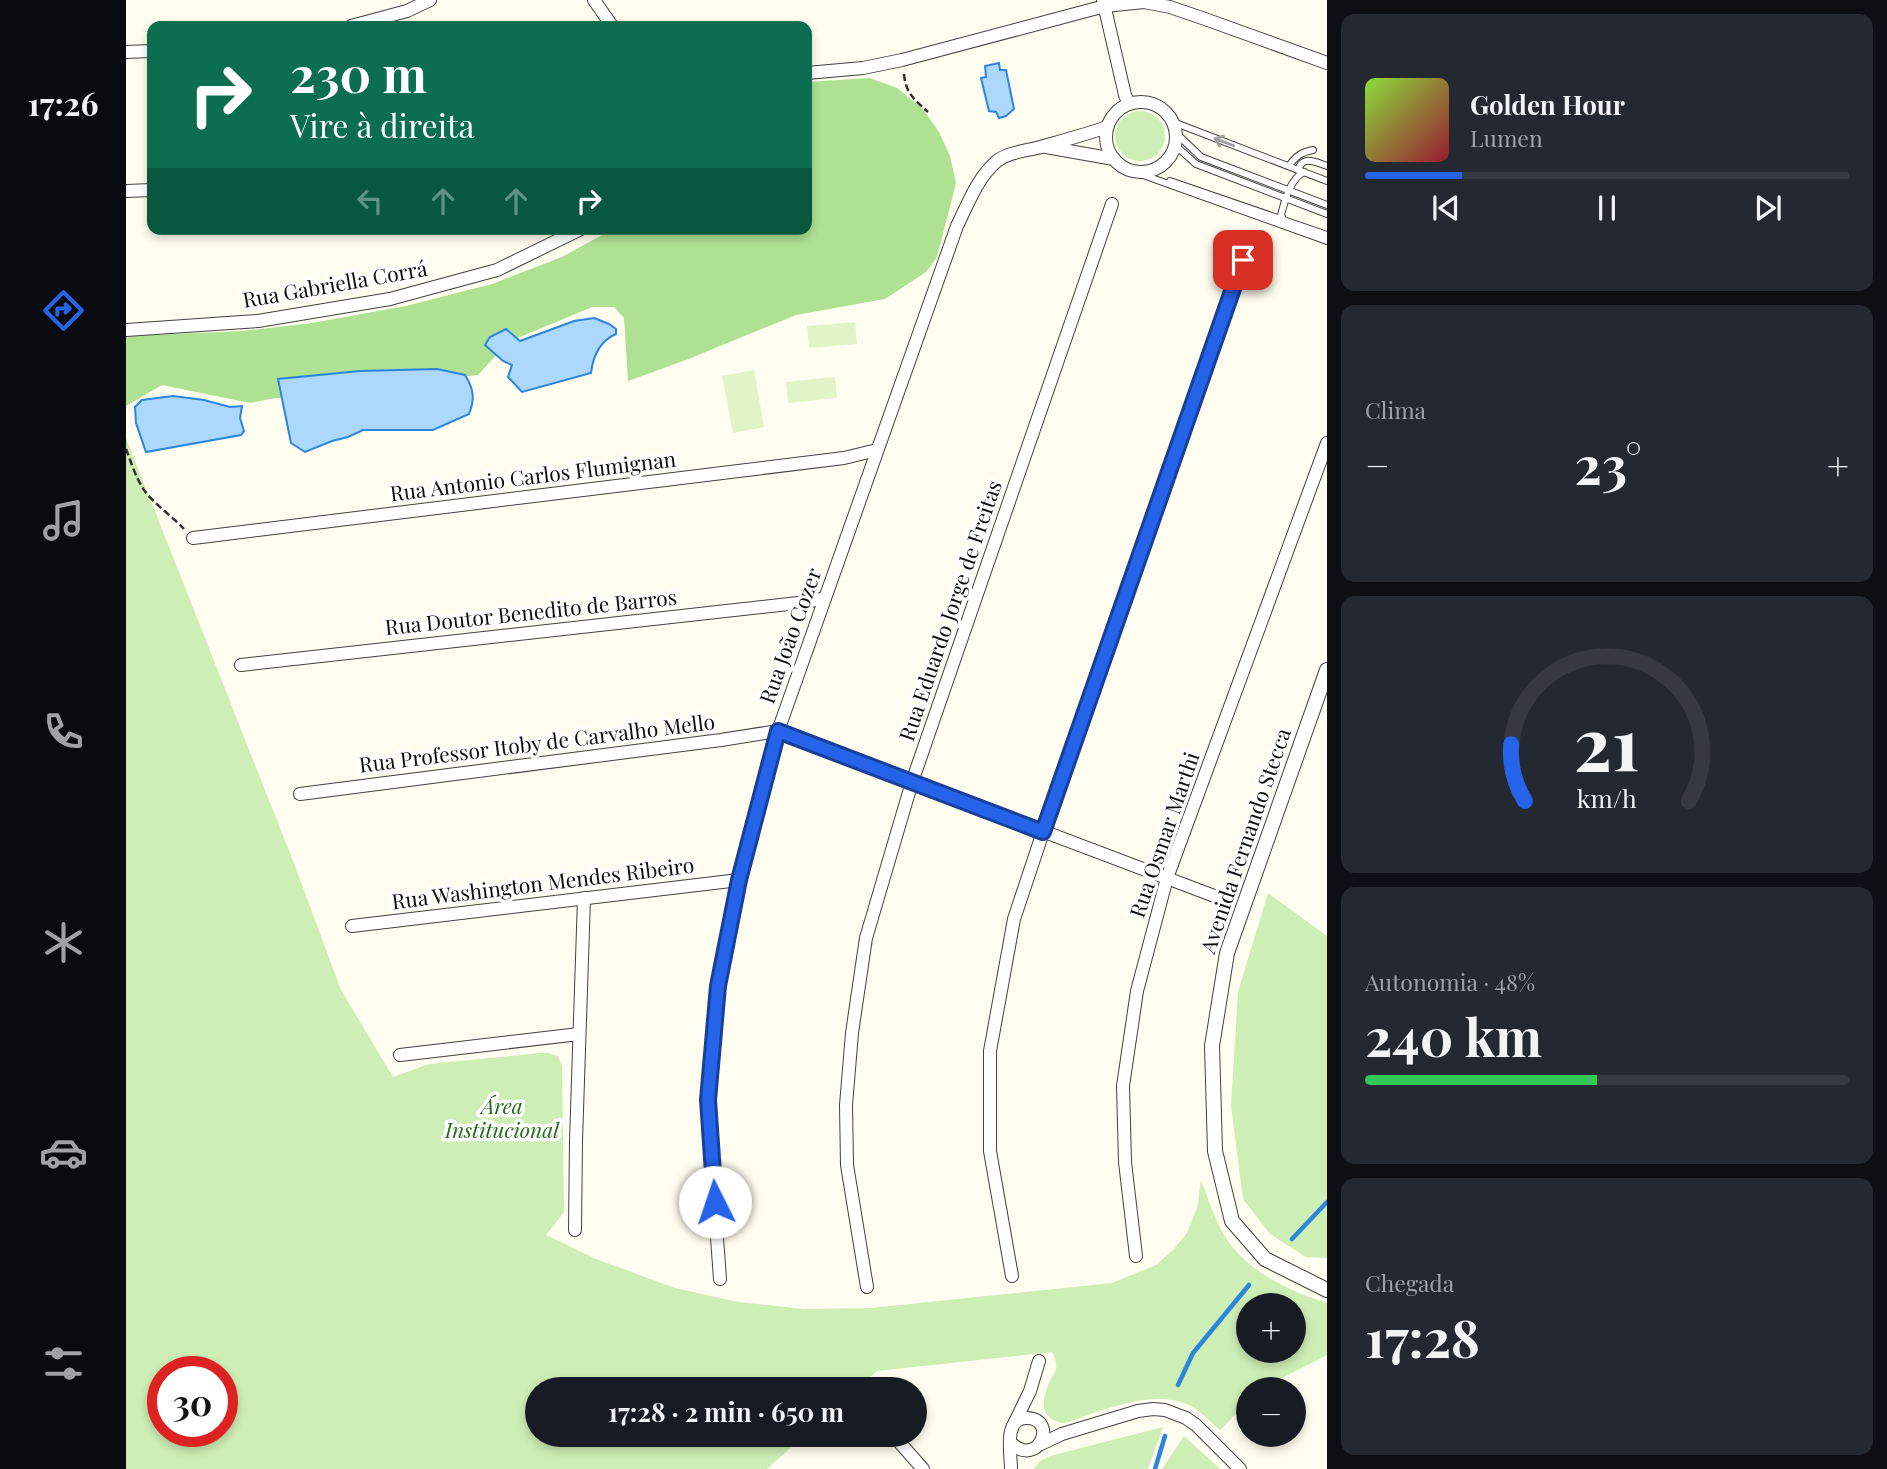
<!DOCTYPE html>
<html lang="pt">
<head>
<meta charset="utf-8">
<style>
  :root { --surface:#171b24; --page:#242831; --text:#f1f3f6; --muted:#9ea1a6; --line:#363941; --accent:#2563eb }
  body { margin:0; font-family:"Playfair Display",serif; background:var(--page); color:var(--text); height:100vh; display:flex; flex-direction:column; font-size:26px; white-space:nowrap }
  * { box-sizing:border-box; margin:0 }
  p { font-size:23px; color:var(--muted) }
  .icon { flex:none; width:38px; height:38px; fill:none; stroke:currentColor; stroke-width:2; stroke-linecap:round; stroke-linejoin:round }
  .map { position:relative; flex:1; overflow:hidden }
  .sheet { display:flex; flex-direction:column; gap:14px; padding:14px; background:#0d0f14; width:560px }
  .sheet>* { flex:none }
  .top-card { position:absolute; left:21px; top:21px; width:665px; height:214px; border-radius:14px; box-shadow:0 4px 10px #0003; background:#0b6e4f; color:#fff; overflow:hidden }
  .buttons { position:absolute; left:1110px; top:1293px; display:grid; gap:14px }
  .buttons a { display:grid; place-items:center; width:70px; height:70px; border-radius:50%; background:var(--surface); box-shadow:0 4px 10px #0003; font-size:35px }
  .speed { position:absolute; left:21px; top:1356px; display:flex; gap:14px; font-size:35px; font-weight:700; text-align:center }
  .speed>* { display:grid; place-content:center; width:91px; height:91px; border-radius:50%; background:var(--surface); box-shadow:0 4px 10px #0003; line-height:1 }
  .speed .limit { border:10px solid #d22; background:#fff; color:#111 }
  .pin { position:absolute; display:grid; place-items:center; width:60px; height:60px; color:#fff; margin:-30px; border-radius:14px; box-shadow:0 4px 10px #0006 }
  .me { position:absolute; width:77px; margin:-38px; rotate:356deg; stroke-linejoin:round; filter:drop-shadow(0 0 5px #0008) }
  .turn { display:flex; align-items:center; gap:24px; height:147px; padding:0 28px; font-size:32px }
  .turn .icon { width:91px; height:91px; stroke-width:2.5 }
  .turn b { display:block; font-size:49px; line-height:60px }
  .lanes { display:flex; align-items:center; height:66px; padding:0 28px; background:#0003; justify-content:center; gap:35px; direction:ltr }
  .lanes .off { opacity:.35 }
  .big { font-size:52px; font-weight:700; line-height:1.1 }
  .sheet .tile { flex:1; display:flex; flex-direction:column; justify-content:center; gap:10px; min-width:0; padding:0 24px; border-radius:14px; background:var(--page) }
  .sheet .dial { align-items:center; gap:0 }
  .dial svg { height:182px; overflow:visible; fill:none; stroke:var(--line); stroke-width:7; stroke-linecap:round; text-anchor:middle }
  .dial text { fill:var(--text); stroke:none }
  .song { display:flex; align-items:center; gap:21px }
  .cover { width:84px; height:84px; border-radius:10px; background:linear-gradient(135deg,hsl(90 70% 55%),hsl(350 70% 35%)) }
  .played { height:7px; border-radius:4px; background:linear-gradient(90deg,var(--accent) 20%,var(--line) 20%) }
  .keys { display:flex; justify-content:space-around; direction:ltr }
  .heat { display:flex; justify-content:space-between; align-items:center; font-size:38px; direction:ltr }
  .charge { height:10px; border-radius:5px; background:linear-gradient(90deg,#34c759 48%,var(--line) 0) }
  .trip { position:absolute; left:399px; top:1377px; width:402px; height:70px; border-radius:35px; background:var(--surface); box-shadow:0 4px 10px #0003; font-weight:700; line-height:70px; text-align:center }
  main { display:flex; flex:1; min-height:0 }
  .tab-bar { display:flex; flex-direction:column; width:126px; justify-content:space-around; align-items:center; background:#090b0e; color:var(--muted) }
  .tab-bar .icon { width:49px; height:49px }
  .tab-bar .current { color:var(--accent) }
  .tab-bar b { font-size:32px; color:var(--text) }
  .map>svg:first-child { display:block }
  .green { fill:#cdeeb4; fill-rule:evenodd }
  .forest { fill:#aee191 }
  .pitch { fill:#e0f4c7 }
  .water { fill:#add8fd; stroke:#2c86dc; stroke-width:2 }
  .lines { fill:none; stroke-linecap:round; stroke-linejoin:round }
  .stream { stroke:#2c86dc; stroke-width:4.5 }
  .service-casing { stroke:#414141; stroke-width:8 }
  .minor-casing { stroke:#414141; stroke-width:14 }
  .tertiary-casing { stroke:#414141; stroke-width:16 }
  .path { stroke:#303030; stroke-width:2.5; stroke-dasharray:7 3.5; stroke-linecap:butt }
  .service { stroke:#fff; stroke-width:6 }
  .minor { stroke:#fff; stroke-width:12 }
  .tertiary { stroke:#fff; stroke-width:14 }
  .oneway { stroke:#9f9f9f }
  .route-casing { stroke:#184099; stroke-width:18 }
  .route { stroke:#2563eb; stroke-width:12 }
  .labels { text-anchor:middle; stroke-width:7; stroke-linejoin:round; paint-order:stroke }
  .street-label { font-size:21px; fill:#0e0e0e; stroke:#fff }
  .park-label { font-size:21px; font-style:italic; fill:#216d17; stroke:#fff }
</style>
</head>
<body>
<main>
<nav class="tab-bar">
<b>17:26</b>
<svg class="icon current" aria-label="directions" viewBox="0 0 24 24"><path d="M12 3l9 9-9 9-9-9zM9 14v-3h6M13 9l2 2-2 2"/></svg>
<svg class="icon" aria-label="music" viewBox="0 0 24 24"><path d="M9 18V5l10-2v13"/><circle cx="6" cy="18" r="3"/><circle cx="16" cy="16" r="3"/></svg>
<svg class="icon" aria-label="phone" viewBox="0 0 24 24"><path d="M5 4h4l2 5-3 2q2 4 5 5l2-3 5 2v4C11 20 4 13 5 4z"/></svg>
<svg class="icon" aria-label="climate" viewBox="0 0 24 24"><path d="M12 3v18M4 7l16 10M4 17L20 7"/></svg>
<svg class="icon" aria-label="car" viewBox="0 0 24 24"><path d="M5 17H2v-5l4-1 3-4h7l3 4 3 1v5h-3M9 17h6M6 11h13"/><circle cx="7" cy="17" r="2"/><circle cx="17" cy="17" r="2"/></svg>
<svg class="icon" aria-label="filters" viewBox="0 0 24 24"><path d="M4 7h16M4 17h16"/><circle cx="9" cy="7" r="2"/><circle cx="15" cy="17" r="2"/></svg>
</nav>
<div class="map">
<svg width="1201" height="1469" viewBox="0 0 1201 1469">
  <rect width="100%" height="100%" fill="#fffdef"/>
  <g class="green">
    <circle cx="1014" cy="136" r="25"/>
    <path d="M0,438L169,866L215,990L267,1077L303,1064L414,1053H423L432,1056L436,1066L438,1212L420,1235L470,1259L549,1288L612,1302L678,1309L745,1308L986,1283L1030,1265L1047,1250L1061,1233L1071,1208L1075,1180C1083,1201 1090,1225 1104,1244C1128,1275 1164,1291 1201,1303V1355L1154,1379L1147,1389L1122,1390V1402L1094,1430C1085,1422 1075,1412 1065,1406C1028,1387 975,1411 939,1423C912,1421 915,1398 925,1379C927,1375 929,1373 930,1369C931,1363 929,1357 926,1352L751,1371L730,1389L411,1390V1435H679L641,1469H0ZM1122,1306H1167V1351H1122ZM37,1372H96V1432H37Z"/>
    <polygon points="1142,893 1201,936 1201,1258 1180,1257 1144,1234 1117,1199 1105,1106 1112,992"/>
    <polygon points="1037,1427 1022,1469 908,1469 914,1461 924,1456"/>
    <polygon points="1058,1436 1094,1469 1036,1469"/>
  </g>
  <polygon class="forest" points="744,78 771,88 797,109 813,132 824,156 830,183 811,257 800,272 759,299 670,315 560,360 502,381 498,318 488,307 466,307 382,342 352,375 144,399 124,403 36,385 0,406 0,336 117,331 186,323 280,306 366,284 436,257 487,229 681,229 681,82"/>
  <g class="pitch">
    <polygon points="729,322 731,344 683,348 681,326"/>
    <polygon points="628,370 638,427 607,433 596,376"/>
    <polygon points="709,377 711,398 662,403 660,382"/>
  </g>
  <g class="water">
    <polygon points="873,63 874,70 880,70 888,109 880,116 873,118 870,112 863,111 855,78 860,77 859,66"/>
    <path d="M468,318L483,324L490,329V334C474,341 467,356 465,373L396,392L382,377L386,365L377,361L359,345L364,337L380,329L394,341L448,321Z"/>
    <path d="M311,369L339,375C348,389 349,399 343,414L307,430H237L222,437L206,441L179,452L165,443L152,379L234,371Z"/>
    <polygon points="47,396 78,400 104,407 116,406 114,418 118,431 115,435 20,452 10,423 9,407 16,400"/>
  </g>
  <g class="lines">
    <g class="stream">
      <polyline points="1166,1239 1201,1202"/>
      <polyline points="1052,1385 1067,1353 1123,1285"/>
      <polyline points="1029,1469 1039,1436"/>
    </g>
    <defs>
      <g id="service">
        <polyline points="1047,122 1201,181"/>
        <polyline points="1051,134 1075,157 1201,205"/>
        <polyline points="1050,146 1070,164 1201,214"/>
        <path d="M1163,166C1169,157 1175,152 1187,150"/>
        <path d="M1172,170C1177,155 1189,162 1201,166"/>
        <polyline points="1006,171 1201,241"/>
        <polyline points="1044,181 1201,235"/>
        <path d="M1158,221L1155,215C1159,200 1164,179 1178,172"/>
      </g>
      <g id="minor">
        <polyline points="468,0 486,26"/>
        <polyline points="977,0 999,95 1003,104"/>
        <polyline points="225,26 281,11 304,0"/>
        <polyline points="0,52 26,51"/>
        <polyline points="681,73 737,68 776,60 979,6 1018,2 1044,7 1079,19 1201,63"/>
        <circle cx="1015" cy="137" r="35"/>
        <polyline points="920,147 988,159"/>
        <polyline points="0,191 26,190"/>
        <polyline points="0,330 132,321 264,299 371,270 455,229"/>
        <polyline points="67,538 718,458 751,450"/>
        <polyline points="115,665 681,602 699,598"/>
        <polyline points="174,794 595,740 652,731 1091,897"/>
        <polyline points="226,926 613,880"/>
        <polyline points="274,1055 453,1034"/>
        <polyline points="449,1230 450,1141 458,898"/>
        <polyline points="1010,1256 999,1162 997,1086 1011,991 1041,878 1201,443"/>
        <polyline points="886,1276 864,1151 864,1051 888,919 917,832 1117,259"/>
        <path d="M594,1279L581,1100L592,986L613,880L652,731L831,226C842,204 851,178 871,161C884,151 903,151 918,146C939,140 961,134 981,127"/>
        <polyline points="741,1287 721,1165 720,1105 726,1033 740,938 786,782 986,204"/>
        <polyline points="889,1422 904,1391 913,1361"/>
        <polyline points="767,1435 797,1469"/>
        <path d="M885,1443C912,1469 933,1419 901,1418C877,1417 885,1454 885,1469"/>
        <polyline points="915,1444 936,1434 1012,1411 1027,1409 1039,1410 1060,1418 1070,1425 1114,1469"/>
      </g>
      <polyline id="tertiary" points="1201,670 1101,953 1086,1046 1089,1151 1106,1221 1139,1259 1201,1290"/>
    </defs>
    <use href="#service" class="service-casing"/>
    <use href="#minor" class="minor-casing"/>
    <use href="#tertiary" class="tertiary-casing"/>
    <g class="path">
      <path d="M778,74C780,94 788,99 802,112"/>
      <path d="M0,449C5,462 10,478 18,490C28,504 46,516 58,529"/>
    </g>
    <use href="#service" class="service"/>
    <use href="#minor" class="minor"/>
    <use href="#tertiary" class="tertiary"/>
  </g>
  <defs><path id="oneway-shaft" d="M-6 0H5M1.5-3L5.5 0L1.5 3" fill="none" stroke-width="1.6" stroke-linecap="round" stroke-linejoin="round" transform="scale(1.75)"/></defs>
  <use class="oneway" href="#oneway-shaft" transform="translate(1098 142) rotate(-159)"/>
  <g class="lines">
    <defs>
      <polyline id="route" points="589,1202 582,1100 592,986 613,880 652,731 917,832 1117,260"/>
    </defs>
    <use href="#route" class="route-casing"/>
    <use href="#route" class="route"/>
  </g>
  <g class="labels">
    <g class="street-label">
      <text transform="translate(209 285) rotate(-10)" y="7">Rua Gabriella Corrá</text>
      <text transform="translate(407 477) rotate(-7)" y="7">Rua Antonio Carlos Flumignan</text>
      <text transform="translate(825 611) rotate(-71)" y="7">Rua Eduardo Jorge de Freitas</text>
      <text transform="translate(405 613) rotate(-6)" y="7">Rua Doutor Benedito de Barros</text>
      <text transform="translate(665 636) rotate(-70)" y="7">Rua João Cozer</text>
      <text transform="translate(411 744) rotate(-7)" y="7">Rua Professor Itoby de Carvalho Mello</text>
      <text transform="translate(1039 835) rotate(-71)" y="7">Rua Osmar Marthi</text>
      <text transform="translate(1120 841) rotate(-71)" y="7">Avenida Fernando Stecca</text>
      <text transform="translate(417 884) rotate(-7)" y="7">Rua Washington Mendes Ribeiro</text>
    </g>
    <g class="park-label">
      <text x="376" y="1114">Área<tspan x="376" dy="24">Institucional</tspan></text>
    </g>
  </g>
</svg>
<div class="buttons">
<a>+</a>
<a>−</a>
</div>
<div class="speed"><div class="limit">30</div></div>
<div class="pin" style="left:1117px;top:260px;background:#d93025"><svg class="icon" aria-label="arrive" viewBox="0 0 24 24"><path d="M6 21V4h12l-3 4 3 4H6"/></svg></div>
<svg class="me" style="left:589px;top:1202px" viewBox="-20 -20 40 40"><circle r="19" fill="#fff"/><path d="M0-13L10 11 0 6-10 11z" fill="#2563eb"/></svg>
<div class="trip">17:28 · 2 min · 650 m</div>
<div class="top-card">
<div class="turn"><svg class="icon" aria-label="right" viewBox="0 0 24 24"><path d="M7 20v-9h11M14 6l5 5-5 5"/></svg><div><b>230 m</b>Vire à direita</div></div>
<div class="lanes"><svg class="icon off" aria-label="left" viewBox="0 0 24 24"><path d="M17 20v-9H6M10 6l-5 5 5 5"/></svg><svg class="icon off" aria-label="ahead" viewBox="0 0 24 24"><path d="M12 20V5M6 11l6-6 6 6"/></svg><svg class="icon off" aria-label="ahead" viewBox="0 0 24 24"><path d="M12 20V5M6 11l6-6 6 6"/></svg><svg class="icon" aria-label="right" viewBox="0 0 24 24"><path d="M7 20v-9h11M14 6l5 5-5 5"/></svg></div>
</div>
</div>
<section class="sheet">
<div class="tile">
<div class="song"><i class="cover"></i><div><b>Golden Hour</b><p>Lumen</p></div></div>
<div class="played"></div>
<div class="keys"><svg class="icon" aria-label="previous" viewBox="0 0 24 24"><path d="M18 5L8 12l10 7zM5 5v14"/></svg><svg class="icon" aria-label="pause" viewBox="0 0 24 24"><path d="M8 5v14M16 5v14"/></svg><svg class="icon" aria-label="next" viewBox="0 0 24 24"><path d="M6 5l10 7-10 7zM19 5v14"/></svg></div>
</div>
<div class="tile"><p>Clima</p>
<div class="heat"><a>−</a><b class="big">23°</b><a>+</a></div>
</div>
<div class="tile dial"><svg viewBox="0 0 100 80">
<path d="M14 69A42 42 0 1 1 86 69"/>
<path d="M14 69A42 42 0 0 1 8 44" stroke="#2563eb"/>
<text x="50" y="56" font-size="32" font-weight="700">21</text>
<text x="50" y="72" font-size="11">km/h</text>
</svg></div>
<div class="tile"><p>Autonomia · 48%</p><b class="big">240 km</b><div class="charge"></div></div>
<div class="tile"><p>Chegada</p><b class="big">17:28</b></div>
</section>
</main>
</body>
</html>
